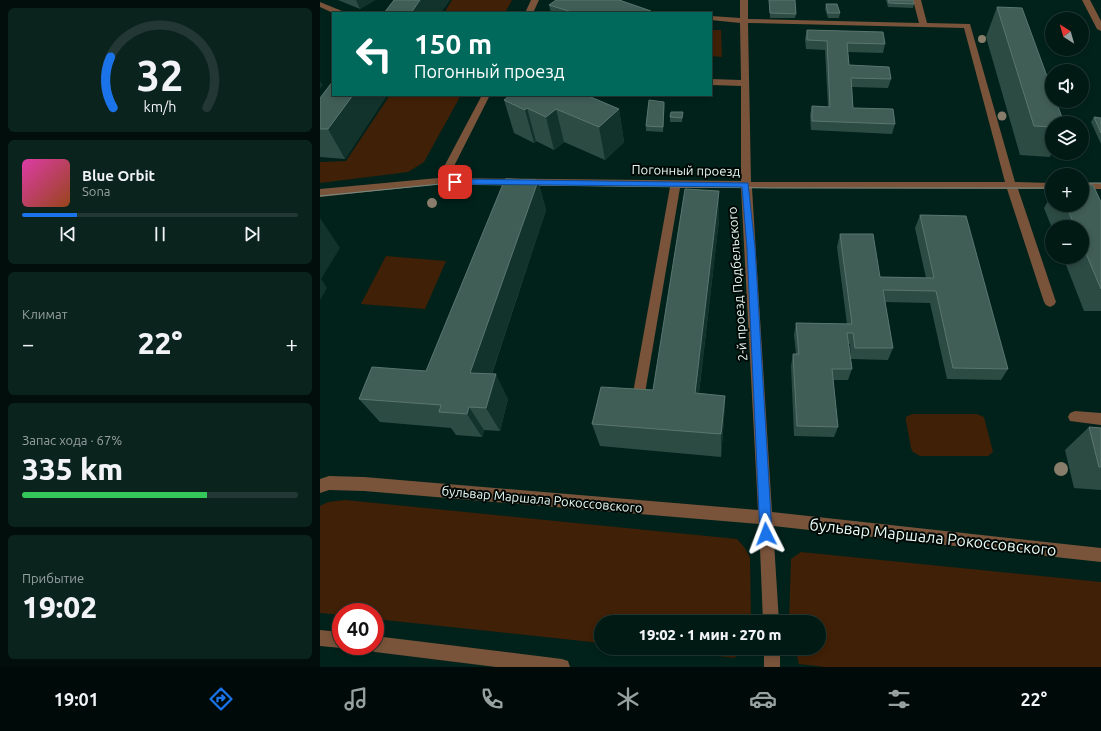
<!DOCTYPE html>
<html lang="ru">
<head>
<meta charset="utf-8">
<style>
  :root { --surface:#011a14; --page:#0b231d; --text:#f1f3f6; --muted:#96a1a0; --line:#233834; --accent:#1a73e8 }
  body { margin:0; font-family:Ubuntu,sans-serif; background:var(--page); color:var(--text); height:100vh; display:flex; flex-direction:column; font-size:15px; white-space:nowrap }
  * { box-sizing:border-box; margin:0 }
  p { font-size:13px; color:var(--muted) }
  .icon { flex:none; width:22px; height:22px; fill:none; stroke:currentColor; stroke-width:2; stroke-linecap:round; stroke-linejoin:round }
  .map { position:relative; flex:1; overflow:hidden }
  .panel { display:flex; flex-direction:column; gap:8px; padding:8px; background:#010e0b; width:320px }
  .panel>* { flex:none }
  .hud { position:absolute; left:12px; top:12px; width:380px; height:84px; border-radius:0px; box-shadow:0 2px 6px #0003,0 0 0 1px var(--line); background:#00695c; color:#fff; overflow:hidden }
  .needle { width:26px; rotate:323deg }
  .buttons { position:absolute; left:725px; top:12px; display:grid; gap:8px }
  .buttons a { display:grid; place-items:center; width:44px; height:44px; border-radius:50%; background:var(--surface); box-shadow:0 2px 6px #0003,0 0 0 1px var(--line); font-size:20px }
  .speed { position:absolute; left:12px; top:603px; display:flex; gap:8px; font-size:20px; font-weight:700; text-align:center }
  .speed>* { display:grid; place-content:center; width:52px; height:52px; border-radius:50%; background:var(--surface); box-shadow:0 2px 6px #0003,0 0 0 1px var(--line); line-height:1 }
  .speed .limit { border:6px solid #d22; background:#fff; color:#111 }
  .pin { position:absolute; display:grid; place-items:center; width:34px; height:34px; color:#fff; margin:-17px; border-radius:8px; box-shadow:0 2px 6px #0006 }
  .me { position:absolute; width:44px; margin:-22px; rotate:357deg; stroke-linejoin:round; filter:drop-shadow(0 0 3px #0008) }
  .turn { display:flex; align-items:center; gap:14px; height:84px; padding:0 16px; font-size:18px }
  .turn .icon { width:52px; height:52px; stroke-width:2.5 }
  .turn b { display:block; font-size:28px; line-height:34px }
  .big { font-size:30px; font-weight:800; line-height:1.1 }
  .panel .tile { flex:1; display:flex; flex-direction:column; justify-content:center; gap:6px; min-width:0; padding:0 14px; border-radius:6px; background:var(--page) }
  .panel .dial { align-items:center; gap:0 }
  .dial svg { height:104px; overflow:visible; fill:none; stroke:var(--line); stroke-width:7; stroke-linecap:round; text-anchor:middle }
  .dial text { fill:var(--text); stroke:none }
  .song { display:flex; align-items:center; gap:12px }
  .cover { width:48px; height:48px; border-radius:6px; background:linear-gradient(135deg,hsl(320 70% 55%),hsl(20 70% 35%)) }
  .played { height:4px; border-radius:2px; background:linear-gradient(90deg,var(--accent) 20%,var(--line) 20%) }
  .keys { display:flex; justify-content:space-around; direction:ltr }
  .heat { display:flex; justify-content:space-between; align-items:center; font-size:22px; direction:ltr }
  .charge { height:6px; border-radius:3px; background:linear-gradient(90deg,#34c759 67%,var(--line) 0) }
  .trip { position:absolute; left:274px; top:615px; width:232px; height:40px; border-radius:20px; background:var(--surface); box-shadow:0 2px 6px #0003,0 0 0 1px var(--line); font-weight:800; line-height:40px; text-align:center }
  .tabs { display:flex; height:64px; justify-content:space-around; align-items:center; background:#000a08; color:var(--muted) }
  .tabs .icon { width:28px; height:28px }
  .tabs .on { color:var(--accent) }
  .tabs b { font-size:18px; color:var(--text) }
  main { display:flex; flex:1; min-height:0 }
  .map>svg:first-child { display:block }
  .green { fill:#402006 }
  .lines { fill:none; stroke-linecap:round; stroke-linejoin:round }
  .minor { fill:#79543a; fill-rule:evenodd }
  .tram { stroke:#738c86; stroke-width:1 }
  .tree { fill:#887d6a }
  .wall { fill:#2c4b43 }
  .shaded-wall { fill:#12332b }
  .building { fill:#405e56; stroke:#5a766f }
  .route { fill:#1a73e8; stroke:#114b97 }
  .labels { text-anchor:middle; stroke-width:4; stroke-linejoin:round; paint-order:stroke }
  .street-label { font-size:13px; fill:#e7f9f3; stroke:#010906 }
  .near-street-label { font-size:16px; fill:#e7f9f3; stroke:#010906 }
</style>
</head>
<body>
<main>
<section class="panel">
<div class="tile dial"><svg viewBox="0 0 100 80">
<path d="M14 69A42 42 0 1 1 86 69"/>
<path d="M14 69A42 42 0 0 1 12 30" stroke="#1a73e8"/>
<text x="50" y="56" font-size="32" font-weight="700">32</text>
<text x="50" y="72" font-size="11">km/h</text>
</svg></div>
<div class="tile">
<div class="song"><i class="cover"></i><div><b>Blue Orbit</b><p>Sona</p></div></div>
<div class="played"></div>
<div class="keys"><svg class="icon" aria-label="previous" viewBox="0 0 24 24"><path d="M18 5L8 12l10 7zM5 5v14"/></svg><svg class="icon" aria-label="pause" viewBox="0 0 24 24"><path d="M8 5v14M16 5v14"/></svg><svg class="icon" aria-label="next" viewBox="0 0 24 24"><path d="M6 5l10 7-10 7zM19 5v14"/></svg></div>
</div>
<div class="tile"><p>Климат</p>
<div class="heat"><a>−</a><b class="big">22°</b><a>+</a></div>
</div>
<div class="tile"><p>Запас хода · 67%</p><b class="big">335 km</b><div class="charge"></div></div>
<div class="tile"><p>Прибытие</p><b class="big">19:02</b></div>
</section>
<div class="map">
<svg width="781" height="667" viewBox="0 0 781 667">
  <rect width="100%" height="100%" fill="#01221b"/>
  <g class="green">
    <polygon points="132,0 192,0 185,13 124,13"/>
    <polygon points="391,30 401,30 402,57 391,56"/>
    <polygon points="70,95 141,95 104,162 88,172 0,183 0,162 26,161"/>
    <polygon points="66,256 126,261 105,309 41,304"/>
    <polygon points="592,414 657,414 664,417 673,452 668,456 600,456 593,452 591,448 586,421 586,417"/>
    <polygon points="25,500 417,539 425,548 430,558 431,622 281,622 281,643 55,619 55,612 21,612 21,615 0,613 0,506 8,502"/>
    <polygon points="481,552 781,582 781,667 505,667 479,664 475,648 499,648 499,622 469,622 471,559"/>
    <polygon points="326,648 421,648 415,658"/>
  </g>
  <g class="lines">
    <g class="minor">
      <polygon points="211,0 219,0 213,13 205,13"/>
      <path d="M420,0H428V19L599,23L593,0H601L607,23L650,24L695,182L732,183V189H698L736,302L734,305L730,307L726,305L724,302L687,189L432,188L452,512L781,548V562L453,526L459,622H443L439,524L44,491L9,490L0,493V479L9,476L44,477L438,510L421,188H360L325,393L324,397L319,399L314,397L313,393L350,187L121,184L0,197V189L118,178L162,95H170L128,178L421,181V86L391,85V79L421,80L420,23L391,20V16L420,18ZM428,23L644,28L685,182H431Z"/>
      <polygon points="762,0 770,0 781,21 781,31 777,29"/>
      <polygon points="0,2 22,11 23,13 13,13 0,7"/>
      <rect x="762" y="183" width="19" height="6"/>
      <polygon points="755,411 781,413 781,425 750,421 748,417 750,413"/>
      <polygon points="0,630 21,632 21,646 26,646 21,648 0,646"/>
      <polygon points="55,636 242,659 248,661 250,667 176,667 55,652 49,650 48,646 55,646"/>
      <rect x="444" y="648" width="16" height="19"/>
    </g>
    <g class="tram">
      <polyline points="186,179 216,180"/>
      <polyline points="762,183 781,183"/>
      <polyline points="208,185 451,188 732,188"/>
      <polyline points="0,196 121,184 194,185"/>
    </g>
  </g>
  <g class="tree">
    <circle cx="662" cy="39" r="4"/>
    <circle cx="682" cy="116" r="4.5"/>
    <circle cx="112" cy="203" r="5"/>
    <circle cx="741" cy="469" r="7"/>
  </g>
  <g class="wall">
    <polygon points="18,0 55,0 40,9"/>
    <polygon points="236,0 302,0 302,1 331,11 331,13 231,13 229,5"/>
    <polygon points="449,0 475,0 476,14 475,18 450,18"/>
    <polygon points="566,0 593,0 594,4 593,8 568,7"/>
    <polygon points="506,4 520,13 519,18 508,18 505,9"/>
    <polygon points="677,7 732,123 732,152 730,157 700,155 666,37"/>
    <polygon points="487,30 565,44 563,53 528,52 529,65 571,79 568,88 532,87 533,108 575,124 572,134 491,130 490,115 492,106 508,107 505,50 486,49 485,39"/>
    <polygon points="13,95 67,95 25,159 0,157 0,98"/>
    <polygon points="268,96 299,109 304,142 285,160 244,142 234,150 216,141 214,143 194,133 184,100"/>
    <polygon points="344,102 343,132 326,131 326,126"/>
    <polygon points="363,112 362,122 350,122 350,117"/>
    <polygon points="774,117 781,118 781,144 771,122"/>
    <polygon points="218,181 226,210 172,374 188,399 180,431 164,430 162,437 136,435 131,428 60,422 39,399 106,371"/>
    <polygon points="732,194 732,205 762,205 781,202 781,311 764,311 743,257 762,257 762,227 732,227 732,228 724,208"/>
    <polygon points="600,215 688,369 681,380 627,379 610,303 565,302 573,348 568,360 531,359 530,344 529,344 532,369 528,380 513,380 518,427 514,437 474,436 471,366 473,354 476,354 474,335 476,323 527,324 517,247 520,234 560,277 606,278 595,228"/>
    <polygon points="399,220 379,393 405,396 404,419 401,457 280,446 272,424 333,390"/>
    <polygon points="769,427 781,428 781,490 754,488 745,450"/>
  </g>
  <g class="shaded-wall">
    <polygon points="36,0 55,0 40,9"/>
    <polygon points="100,0 130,0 121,13 91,13"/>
    <polygon points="0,81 3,85 0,89"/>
    <polygon points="33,95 67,95 25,159 8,129"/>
    <polygon points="344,102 345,106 343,132 343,127"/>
    <polygon points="207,108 216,141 214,143 205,110"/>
    <polygon points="236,109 244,142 234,150 226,117"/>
    <polygon points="299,109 304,142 285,160 279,127"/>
    <polygon points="218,181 226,210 164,397 150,373"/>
    <polygon points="399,191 399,220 376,417 375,393"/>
    <polygon points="0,218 20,248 1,279 7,288 0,300"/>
    <polygon points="176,374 188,399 180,431 166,408"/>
    <polygon points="405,396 404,419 401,457 401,434"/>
    <polygon points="149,407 164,430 162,437 147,414"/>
  </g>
  <g class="building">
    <polygon points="74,0 100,0 91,13 64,13"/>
    <polygon points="236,0 299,0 331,11 329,13 279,13 275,12 273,13 255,13 229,5"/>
    <polygon points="449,0 475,0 476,14 450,13"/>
    <polygon points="568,0 593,0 594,4 569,3"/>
    <polygon points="506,4 517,4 520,13 508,13"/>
    <polygon points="677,7 702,8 732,90 732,101 736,101 744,123 732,123 732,127 714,126"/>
    <polygon points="487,30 563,32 565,44 527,43 529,65 569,67 571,79 531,78 533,108 573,109 575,124 492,121 492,106 510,107 507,41 487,40"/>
    <polygon points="13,81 13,95 33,95 8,129 0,129 0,98"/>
    <polygon points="190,95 266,95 299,109 279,127 236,109 226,117 207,108 205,110 184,100"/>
    <polygon points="329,100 344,102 343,127 326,126"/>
    <polygon points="351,112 363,112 362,118 350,117"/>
    <polygon points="774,117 781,118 781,133"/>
    <polygon points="185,179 218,181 150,373 176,374 166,408 149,407 147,414 119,412 121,405 39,399 52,367 106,371"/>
    <polygon points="762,185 773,185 781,202 781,289 762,244 762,227 755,227 746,205 762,205"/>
    <polygon points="365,189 399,191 375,393 405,396 401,434 272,424 281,387 333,390"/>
    <polygon points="600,215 646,216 688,369 633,368 616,291 563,290 573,348 535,348 533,333 527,333 532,369 512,369 518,427 477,426 473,354 479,354 476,323 532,324 520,234 553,234 560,277 614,278"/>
    <polygon points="769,427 781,428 781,467 779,467"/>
  </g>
  <polygon class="route" points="135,179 428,183 435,248 452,534 450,537 446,539 442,537 440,534 427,248 422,187 135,184 131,182"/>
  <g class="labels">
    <g class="street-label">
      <text transform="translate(366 170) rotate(1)" y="5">Погонный проезд</text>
      <text transform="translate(417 284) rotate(-94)" y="5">2-й проезд Подбельского</text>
      <text transform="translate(222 499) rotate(5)" y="5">бульвар Маршала Рокоссовского</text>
    </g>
    <g class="near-street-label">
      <text transform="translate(613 537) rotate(6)" y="6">бульвар Маршала Рокоссовского</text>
    </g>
  </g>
</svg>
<div class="buttons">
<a><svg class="needle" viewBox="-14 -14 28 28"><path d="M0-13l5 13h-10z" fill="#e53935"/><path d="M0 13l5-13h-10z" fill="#96a1a0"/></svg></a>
<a><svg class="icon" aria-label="sound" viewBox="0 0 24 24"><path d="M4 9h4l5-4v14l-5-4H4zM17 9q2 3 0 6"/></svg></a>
<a><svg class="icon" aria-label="layers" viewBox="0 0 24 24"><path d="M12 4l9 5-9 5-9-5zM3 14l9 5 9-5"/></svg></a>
<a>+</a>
<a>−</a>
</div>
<div class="speed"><div class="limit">40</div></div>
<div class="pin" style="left:135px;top:182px;background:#d93025"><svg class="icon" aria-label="arrive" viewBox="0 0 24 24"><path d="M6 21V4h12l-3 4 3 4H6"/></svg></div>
<svg class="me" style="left:446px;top:534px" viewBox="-20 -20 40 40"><path d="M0-17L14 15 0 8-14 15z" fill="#1a73e8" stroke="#fff" stroke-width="4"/></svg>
<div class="trip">19:02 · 1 мин · 270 m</div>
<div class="hud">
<div class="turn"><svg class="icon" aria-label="left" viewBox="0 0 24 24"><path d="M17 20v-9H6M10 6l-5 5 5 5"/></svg><div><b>150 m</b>Погонный проезд</div></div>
</div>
</div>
</main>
<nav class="tabs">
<b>19:01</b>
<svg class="icon on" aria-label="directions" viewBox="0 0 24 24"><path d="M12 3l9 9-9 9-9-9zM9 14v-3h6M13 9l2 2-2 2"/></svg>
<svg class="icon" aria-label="music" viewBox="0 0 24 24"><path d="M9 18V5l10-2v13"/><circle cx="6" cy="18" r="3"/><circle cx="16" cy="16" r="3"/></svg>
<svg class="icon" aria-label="phone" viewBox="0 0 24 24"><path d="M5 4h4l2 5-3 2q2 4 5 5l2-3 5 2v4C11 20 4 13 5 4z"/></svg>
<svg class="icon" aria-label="climate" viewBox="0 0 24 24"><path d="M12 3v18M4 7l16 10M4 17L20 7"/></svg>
<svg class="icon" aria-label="car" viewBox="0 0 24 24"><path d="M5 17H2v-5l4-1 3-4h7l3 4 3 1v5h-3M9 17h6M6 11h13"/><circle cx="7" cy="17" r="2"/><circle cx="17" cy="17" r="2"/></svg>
<svg class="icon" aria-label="filters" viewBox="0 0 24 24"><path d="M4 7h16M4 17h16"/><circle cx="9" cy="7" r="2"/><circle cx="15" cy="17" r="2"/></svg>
<b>22°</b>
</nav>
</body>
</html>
